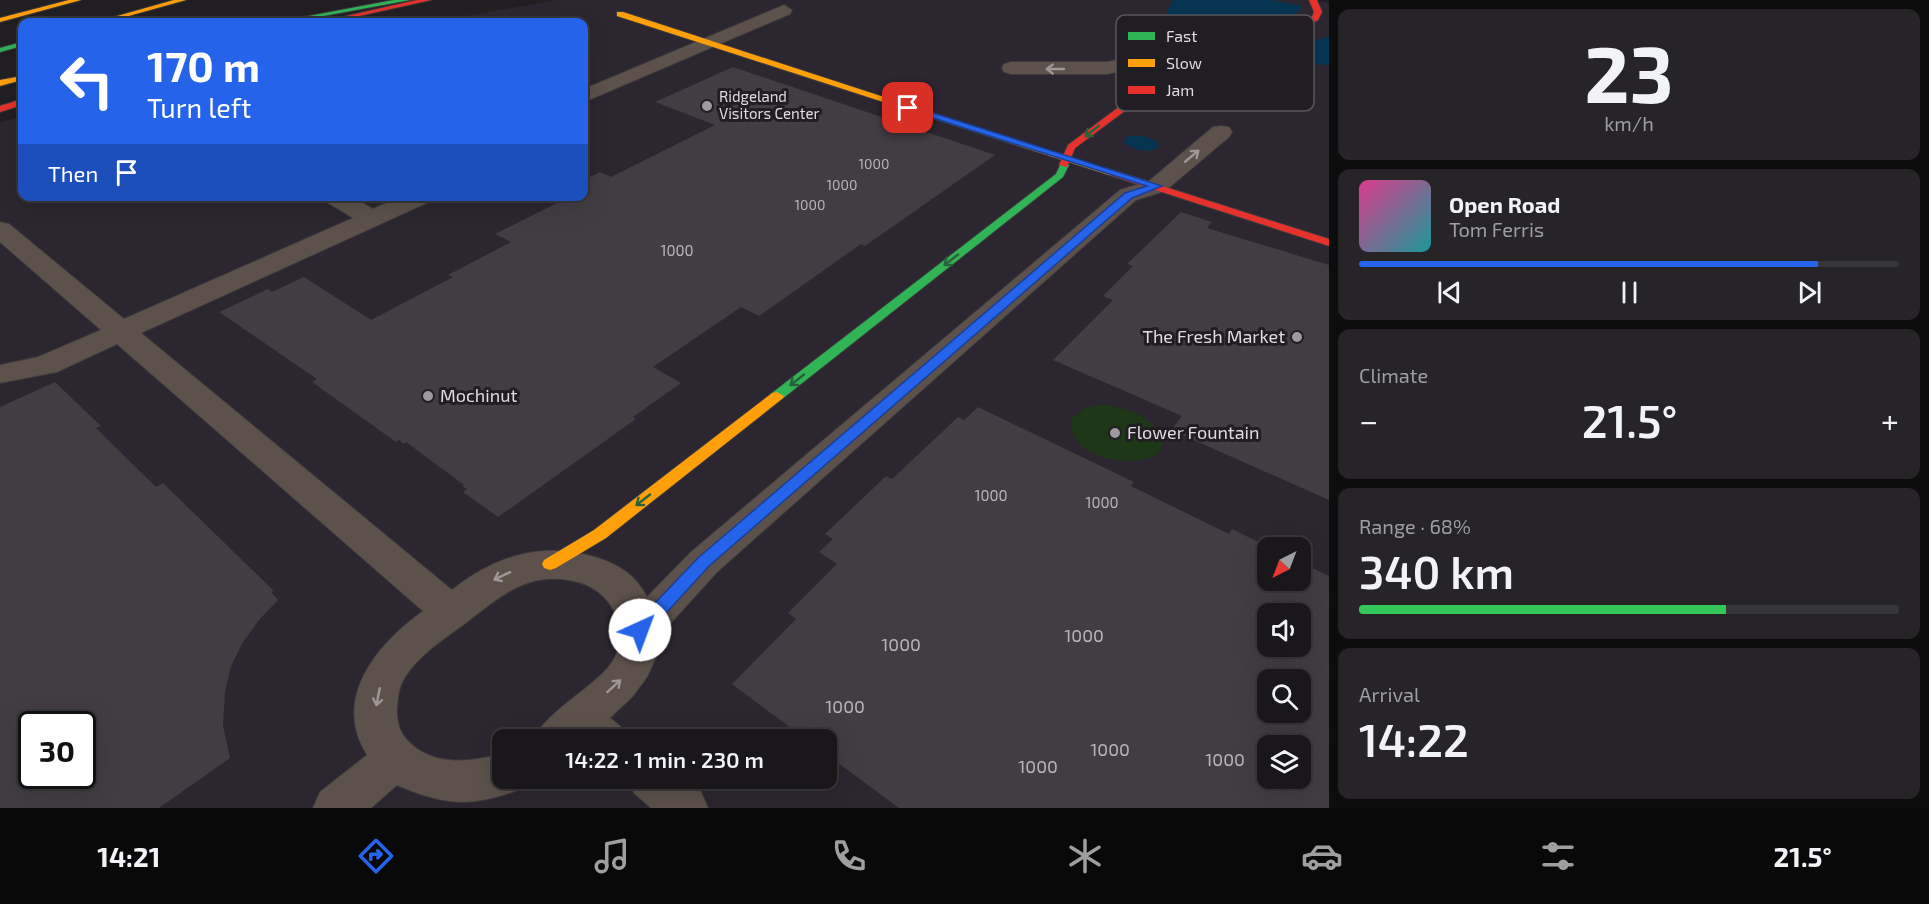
<!DOCTYPE html>
<html lang="en">
<head>
<meta charset="utf-8">
<style>
  :root { --surface:#19171a; --page:#262427; --text:#f1f3f6; --muted:#9f9fa2; --line:#373639; --accent:#2563eb }
  body { margin:0; font-family:"Exo 2",sans-serif; background:var(--page); color:var(--text); height:100vh; display:flex; flex-direction:column; font-size:22px; white-space:nowrap }
  * { box-sizing:border-box; margin:0 }
  p { font-size:20px; color:var(--muted) }
  .icon { flex:none; width:33px; height:33px; fill:none; stroke:currentColor; stroke-width:2; stroke-linecap:round; stroke-linejoin:round }
  .map { position:relative; flex:1; overflow:hidden }
  .details { display:flex; flex-direction:column; gap:9px; padding:9px; background:#0e0d0e; width:600px }
  .details>* { flex:none }
  .guide { position:absolute; left:18px; top:18px; width:570px; height:183px; border-radius:12px; box-shadow:0 6px 24px #0002,0 0 0 2px var(--line); background:#2563eb; color:#fff; overflow:hidden }
  .needle { width:39px; rotate:222deg }
  .tools { position:absolute; left:1257px; top:537px; display:grid; gap:12px }
  .tools a { display:grid; place-items:center; width:54px; height:54px; border-radius:12px; background:var(--surface); box-shadow:0 6px 24px #0002,0 0 0 2px var(--line); font-size:30px }
  .speed { position:absolute; left:18px; top:711px; display:flex; gap:12px; font-size:30px; font-weight:700; text-align:center }
  .speed>* { display:grid; place-content:center; width:78px; height:78px; border-radius:50%; background:var(--surface); box-shadow:0 6px 24px #0002,0 0 0 2px var(--line); line-height:1 }
  .speed .limit { border:3px solid #111; border-radius:9px; background:#fff; color:#111 }
  .pin { position:absolute; display:grid; place-items:center; width:51px; height:51px; color:#fff; margin:-26px; border-radius:12px; box-shadow:0 3px 9px #0006 }
  .me { position:absolute; width:66px; margin:-33px; rotate:43deg; stroke-linejoin:round; filter:drop-shadow(0 0 4px #0008) }
  .turn { display:flex; align-items:center; gap:21px; height:126px; padding:0 30px; font-size:27px }
  .turn .icon { width:78px; height:78px; stroke-width:2.5 }
  .turn b { display:block; font-size:42px; line-height:51px }
  .then { display:flex; align-items:center; height:57px; padding:0 30px; background:#0003; gap:12px; font-size:22px }
  .big { font-size:45px; font-weight:600; line-height:1.1 }
  .details .widget { flex:1; display:flex; flex-direction:column; justify-content:center; gap:9px; min-width:0; padding:0 21px; border-radius:12px; background:var(--page) }
  .details .dial { align-items:center; gap:0 }
  .dial b { font-size:78px; line-height:1 }
  .song { display:flex; align-items:center; gap:18px }
  .cover { width:72px; height:72px; border-radius:9px; background:linear-gradient(135deg,hsl(330 70% 55%),hsl(180 70% 35%)) }
  .played { height:6px; border-radius:3px; background:linear-gradient(90deg,var(--accent) 85%,var(--line) 85%) }
  .keys { display:flex; justify-content:space-around; direction:ltr }
  .heat { display:flex; justify-content:space-between; align-items:center; font-size:33px; direction:ltr }
  .charge { height:9px; border-radius:4px; background:linear-gradient(90deg,#34c759 68%,var(--line) 0) }
  .trip { position:absolute; left:492px; top:729px; width:345px; height:60px; border-radius:12px; background:var(--surface); box-shadow:0 6px 24px #0002,0 0 0 2px var(--line); font-weight:600; line-height:60px; text-align:center }
  .menu { display:flex; height:96px; justify-content:space-around; align-items:center; background:#0a090a; color:var(--muted) }
  .menu .icon { width:42px; height:42px }
  .menu .selected { color:var(--accent) }
  .menu b { font-size:27px; color:var(--text) }
  main { display:flex; flex:1; min-height:0 }
  .map>svg:first-child { display:block }
  .built { fill:#2b262f; fill-rule:evenodd }
  .green { fill:#1e3716 }
  .water { fill:#073551 }
  .building { fill:#423c43; fill-rule:evenodd }
  .lines { fill:none; stroke-linecap:round; stroke-linejoin:round }
  .street-casing { stroke:#3c3a3c; stroke-width:2 }
  .fast-casing { stroke:#3c3a3c; stroke-width:2 }
  .slow-casing { stroke:#3c3a3c; stroke-width:2 }
  .jam-casing { stroke:#3c3a3c; stroke-width:2 }
  .street { fill:#5c514b; fill-rule:evenodd }
  .fast { fill:#30b455; fill-rule:evenodd }
  .slow { fill:#ff9f0a; fill-rule:evenodd }
  .jam { fill:#e5322d; fill-rule:evenodd }
  .oneway { stroke:#9e9796 }
  .oneway2 { stroke:#28623a }
  .route { fill:#2563eb; stroke:#184099; stroke-width:1.5 }
  .poi-dot { fill:#9c9a9e; stroke:#211e23; stroke-width:2 }
  .labels { text-anchor:middle; stroke-width:6; stroke-linejoin:round; paint-order:stroke }
  .far-number-label { font-size:14px; fill:#b8b5b9 }
  .far-poi-label { font-size:15px; fill:#dfdde0; stroke:#211e23; text-anchor:start }
  .number-label { font-size:15px; fill:#b8b5b9 }
  .poi-label { font-size:18px; fill:#dfdde0; stroke:#211e23; text-anchor:start }
  .near-number-label { font-size:18px; fill:#b8b5b9 }
  .key { fill:#211e23; stroke:#5a575c; stroke-width:1.5 }
  .key-label { font-size:16px; fill:#dfdde0 }
</style>
</head>
<body>
<main>
<div class="map">
<svg width="1329" height="808" viewBox="0 0 1329 808">
  <rect width="100%" height="100%" fill="#211f22"/>
  <path class="built" d="M558,0H1311L1329,3V808H0V123L22,116V196H584V22H429ZM1268,548H1300V580H1268ZM1268,614H1300V646H1268ZM1268,680H1300V712H1268ZM32,724H82V776H32ZM502,740H826V778H502ZM1268,746H1300V778H1268Z"/>
  <path class="green" d="M1102,405C1120,406 1140,412 1153,425C1199,474 1061,474 1072,418L1086,407Z"/>
  <g class="water">
    <polygon points="1173,0 1272,0 1302,6 1302,9 1291,16 1191,42 1180,40 1162,22"/>
    <polygon points="1329,36 1329,65 1300,63 1274,56 1275,54"/>
    <path d="M1128,136H1143L1157,141L1159,147C1148,154 1133,150 1123,142Z"/>
  </g>
  <g class="building">
    <polygon points="733,67 995,155 865,246 861,244 759,316 741,307 653,367 681,383 633,417 636,419 498,517 463,492 467,489 462,486 464,485 406,442 404,444 399,440 396,442 312,382 317,379 219,312 268,289 272,292 304,277 371,320 453,277 448,275 511,242 495,234 571,196 584,196 584,180 600,172 611,177 715,125 655,102"/>
    <polygon points="1181,212 1212,222 1207,228 1329,265 1329,500 1171,430 1182,416 1053,360 1113,300 1103,296 1133,266 1127,264"/>
    <path d="M55,382L101,426L96,428L156,487L163,483L274,591L271,592L278,600L259,620L243,642L231,666L225,691L223,726L230,758L159,808H0V407ZM32,724H82V776H32Z"/>
    <path d="M978,407L1134,482L1131,486L1229,534L1232,529L1271,548H1268V580H1300V562L1329,576V808H899L826,754V740H807L732,684L796,619L788,613L837,564L819,552L833,539L825,534L886,476L892,479L958,417L964,420ZM1268,614H1300V646H1268ZM1268,680H1300V712H1268ZM1268,746H1300V778H1268Z"/>
  </g>
  <g class="lines">
    <defs>
      <g id="street">
        <polygon points="784,5 792,10 790,14 584,102 584,89"/>
        <polygon points="1217,46 1224,48 1226,52 1224,56 1176,61 1107,74 1011,74 1004,72 1002,68 1004,64 1011,62 1107,62 1176,49"/>
        <path d="M1221,126L1229,127L1232,132L1229,137L1165,191L1136,200L717,572L659,636L658,653L647,677L633,696L610,718L620,726L626,740H533C549,706 610,680 617,652C622,632 618,611 604,597C594,587 582,582 568,580C525,573 498,598 467,622C444,639 413,658 401,685C398,692 398,700 397,707C396,719 399,732 408,741C433,767 470,762 502,754V778H523L518,790C470,808 443,805 397,785L371,808H313L320,792L367,755C331,697 378,644 423,611L117,344L57,372L0,383V365L38,357L101,330L0,242V222L9,224L124,319L353,218L325,201L321,196H351L373,209L402,196H435L431,201L141,333L452,590C496,555 543,541 598,558C620,565 636,576 647,597L691,552L1120,190L1149,181L1213,127Z"/>
        <polygon points="628,778 685,778 701,792 708,808 651,808 634,793"/>
      </g>
      <g id="fast">
        <polygon points="394,0 410,0 291,22 277,22"/>
        <polygon points="22,42 22,46 0,52 0,48"/>
        <polygon points="1064,162 1069,165 1063,177 782,399 772,399 770,396 772,393 1056,174 1061,163"/>
      </g>
      <g id="slow">
        <polygon points="69,0 81,0 0,22 0,18"/>
        <polygon points="174,0 186,0 107,22 96,22"/>
        <polygon points="617,12 623,12 1117,173 1109,175 617,16"/>
        <polygon points="22,76 22,80 0,86 0,80"/>
        <polygon points="777,392 784,396 782,399 606,538 556,568 550,570 544,568 542,564 544,560 594,530 772,393"/>
      </g>
      <g id="jam">
        <polygon points="417,0 431,0 332,22 320,22"/>
        <polygon points="1309,0 1317,0 1322,12 1318,20 1304,27 1220,54 1177,72 1075,148 1067,167 1059,165 1068,145 1171,68 1214,50 1298,23 1312,17 1314,12"/>
        <polygon points="22,99 22,105 0,112 0,106"/>
        <polygon points="1112,170 1329,239 1329,246 1109,175 1107,173"/>
      </g>
    </defs>
    <use href="#street" class="street-casing"/>
    <use href="#fast" class="fast-casing"/>
    <use href="#slow" class="slow-casing"/>
    <use href="#jam" class="jam-casing"/>
    <use href="#street" class="street"/>
    <use href="#fast" class="fast"/>
    <use href="#slow" class="slow"/>
    <use href="#jam" class="jam"/>
  </g>
  <defs><path id="oneway-shaft" d="M-6 0H5M1.5-3L5.5 0L1.5 3" fill="none" stroke-width="1.6" stroke-linecap="round" stroke-linejoin="round" transform="scale(1.5)"/></defs>
  <g class="oneway">
    <use href="#oneway-shaft" transform="translate(1055 69) rotate(-180)"/>
    <use href="#oneway-shaft" transform="translate(1192 156) rotate(-40)"/>
    <use href="#oneway-shaft" transform="translate(502 576) rotate(155)"/>
    <use href="#oneway-shaft" transform="translate(614 686) rotate(-42)"/>
    <use href="#oneway-shaft" transform="translate(378 697) rotate(101)"/>
  </g>
  <g class="oneway2">
    <use href="#oneway-shaft" transform="translate(1092 131) rotate(143)"/>
    <use href="#oneway-shaft" transform="translate(951 260) rotate(142)"/>
    <use href="#oneway-shaft" transform="translate(797 380) rotate(142)"/>
    <use href="#oneway-shaft" transform="translate(643 500) rotate(142)"/>
  </g>
  <polygon class="route" points="908,105 1162,186 1132,198 709,566 646,635 640,637 634,635 631,630 634,625 698,558 1125,193 1147,186 905,109 904,108"/>
  <g class="poi-dot">
    <circle cx="707" cy="106" r="6"/>
    <circle cx="1297" cy="337" r="6"/>
    <circle cx="428" cy="396" r="6"/>
    <circle cx="1115" cy="433" r="6"/>
  </g>
  <g class="labels">
    <g class="far-number-label">
      <text x="874" y="169">1000</text>
      <text x="842" y="190">1000</text>
      <text x="810" y="210">1000</text>
    </g>
    <g class="far-poi-label">
      <text x="719" y="102">Ridgeland<tspan x="719" dy="17">Visitors Center</tspan></text>
    </g>
    <g class="number-label">
      <text x="677" y="256">1000</text>
      <text x="991" y="501">1000</text>
      <text x="1102" y="508">1000</text>
    </g>
    <g class="poi-label">
      <text x="1285" y="343" text-anchor="end">The Fresh Market</text>
      <text x="440" y="402">Mochinut</text>
      <text x="1127" y="439">Flower Fountain</text>
    </g>
    <g class="near-number-label">
      <text x="1084" y="642">1000</text>
      <text x="901" y="651">1000</text>
      <text x="845" y="713">1000</text>
      <text x="1110" y="756">1000</text>
      <text x="1225" y="766">1000</text>
      <text x="1038" y="773">1000</text>
    </g>
  </g>
  <rect x="1116" y="15" width="198" height="96" rx="9" class="key"/>
  <rect x="1128" y="32" width="27" height="8" fill="#30b455"/>
  <rect x="1128" y="59" width="27" height="8" fill="#ff9f0a"/>
  <rect x="1128" y="86" width="27" height="8" fill="#e5322d"/>
  <g class="key-label">
    <text x="1166" y="42">Fast</text>
    <text x="1166" y="69">Slow</text>
    <text x="1166" y="96">Jam</text>
  </g>
</svg>
<div class="tools">
<a><svg class="needle" viewBox="-14 -14 28 28"><path d="M0-13l5 13h-10z" fill="#e53935"/><path d="M0 13l5-13h-10z" fill="#9f9fa2"/></svg></a>
<a><svg class="icon" aria-label="sound" viewBox="0 0 24 24"><path d="M4 9h4l5-4v14l-5-4H4zM17 9q2 3 0 6"/></svg></a>
<a><svg class="icon" aria-label="search" viewBox="0 0 24 24"><circle cx="10" cy="10" r="6"/><path d="M15 15l6 6"/></svg></a>
<a><svg class="icon" aria-label="layers" viewBox="0 0 24 24"><path d="M12 4l9 5-9 5-9-5zM3 14l9 5 9-5"/></svg></a>
</div>
<div class="speed"><div class="limit">30</div></div>
<div class="pin" style="left:908px;top:108px;background:#d93025"><svg class="icon" aria-label="arrive" viewBox="0 0 24 24"><path d="M6 21V4h12l-3 4 3 4H6"/></svg></div>
<svg class="me" style="left:640px;top:630px" viewBox="-20 -20 40 40"><circle r="19" fill="#fff"/><path d="M0-13L10 11 0 6-10 11z" fill="#2563eb"/></svg>
<div class="trip">14:22 · 1 min · 230 m</div>
<div class="guide">
<div class="turn"><svg class="icon" aria-label="left" viewBox="0 0 24 24"><path d="M17 20v-9H6M10 6l-5 5 5 5"/></svg><div><b>170 m</b>Turn left</div></div>
<div class="then">Then<svg class="icon" aria-label="arrive" viewBox="0 0 24 24"><path d="M6 21V4h12l-3 4 3 4H6"/></svg></div>
</div>
</div>
<section class="details">
<div class="widget dial"><b>23</b><p>km/h</p></div>
<div class="widget">
<div class="song"><i class="cover"></i><div><b>Open Road</b><p>Tom Ferris</p></div></div>
<div class="played"></div>
<div class="keys"><svg class="icon" aria-label="previous" viewBox="0 0 24 24"><path d="M18 5L8 12l10 7zM5 5v14"/></svg><svg class="icon" aria-label="pause" viewBox="0 0 24 24"><path d="M8 5v14M16 5v14"/></svg><svg class="icon" aria-label="next" viewBox="0 0 24 24"><path d="M6 5l10 7-10 7zM19 5v14"/></svg></div>
</div>
<div class="widget"><p>Climate</p>
<div class="heat"><a>−</a><b class="big">21.5°</b><a>+</a></div>
</div>
<div class="widget"><p>Range · 68%</p><b class="big">340 km</b><div class="charge"></div></div>
<div class="widget"><p>Arrival</p><b class="big">14:22</b></div>
</section>
</main>
<nav class="menu">
<b>14:21</b>
<svg class="icon selected" aria-label="directions" viewBox="0 0 24 24"><path d="M12 3l9 9-9 9-9-9zM9 14v-3h6M13 9l2 2-2 2"/></svg>
<svg class="icon" aria-label="music" viewBox="0 0 24 24"><path d="M9 18V5l10-2v13"/><circle cx="6" cy="18" r="3"/><circle cx="16" cy="16" r="3"/></svg>
<svg class="icon" aria-label="phone" viewBox="0 0 24 24"><path d="M5 4h4l2 5-3 2q2 4 5 5l2-3 5 2v4C11 20 4 13 5 4z"/></svg>
<svg class="icon" aria-label="climate" viewBox="0 0 24 24"><path d="M12 3v18M4 7l16 10M4 17L20 7"/></svg>
<svg class="icon" aria-label="car" viewBox="0 0 24 24"><path d="M5 17H2v-5l4-1 3-4h7l3 4 3 1v5h-3M9 17h6M6 11h13"/><circle cx="7" cy="17" r="2"/><circle cx="17" cy="17" r="2"/></svg>
<svg class="icon" aria-label="filters" viewBox="0 0 24 24"><path d="M4 7h16M4 17h16"/><circle cx="9" cy="7" r="2"/><circle cx="15" cy="17" r="2"/></svg>
<b>21.5°</b>
</nav>
</body>
</html>
